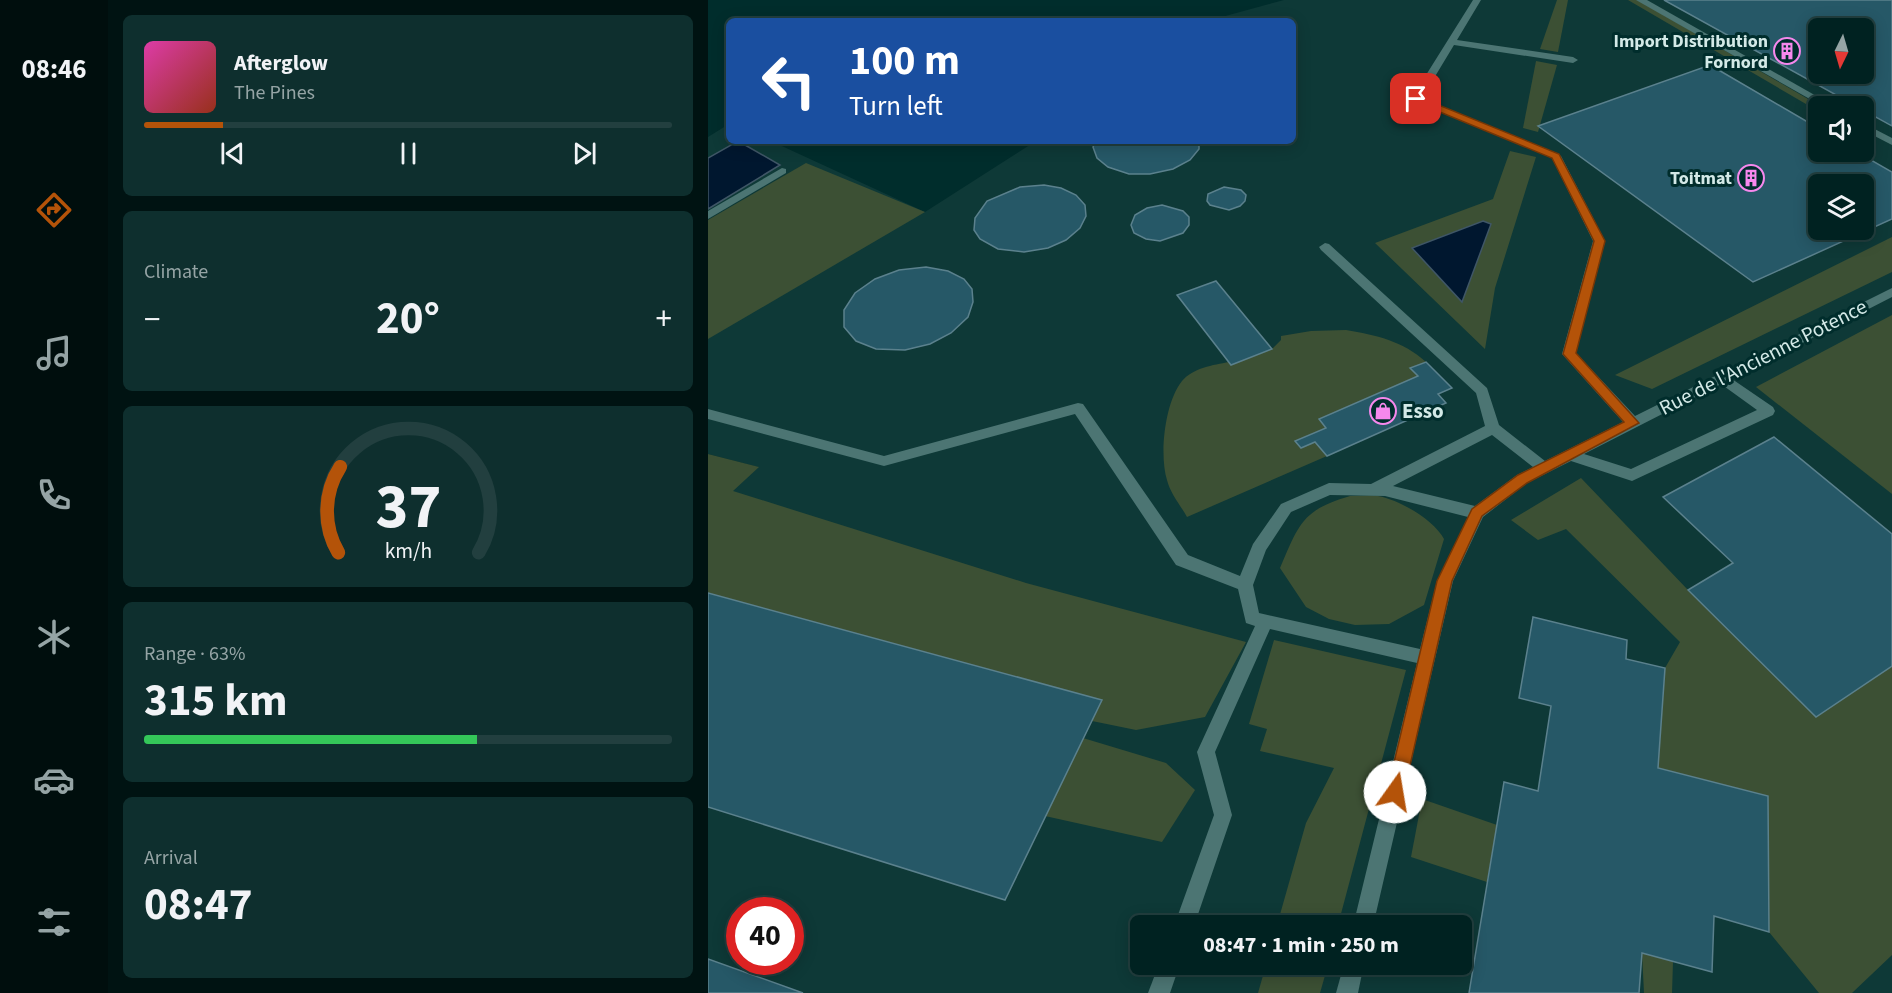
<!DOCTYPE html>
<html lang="en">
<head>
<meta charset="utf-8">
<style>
  :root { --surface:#002221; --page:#0e2f2e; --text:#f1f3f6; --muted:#95a4a5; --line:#223f3f; --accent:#b45309 }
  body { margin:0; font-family:"Source Sans 3",sans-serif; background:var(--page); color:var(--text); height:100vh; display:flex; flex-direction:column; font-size:22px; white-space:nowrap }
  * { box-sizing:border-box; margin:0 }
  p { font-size:20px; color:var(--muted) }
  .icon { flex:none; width:33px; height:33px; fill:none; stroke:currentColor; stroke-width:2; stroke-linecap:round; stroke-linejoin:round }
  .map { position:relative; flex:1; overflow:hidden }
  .panel { display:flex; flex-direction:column; gap:15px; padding:15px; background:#001312; width:600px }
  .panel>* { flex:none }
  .top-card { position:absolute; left:18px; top:18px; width:570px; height:126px; border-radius:9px; box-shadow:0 3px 15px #0003,0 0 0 2px var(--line); background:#1a4fa0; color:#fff; overflow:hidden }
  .needle { width:39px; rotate:185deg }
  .tools { position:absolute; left:1100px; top:18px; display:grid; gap:12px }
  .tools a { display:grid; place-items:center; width:66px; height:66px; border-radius:9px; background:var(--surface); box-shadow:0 3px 15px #0003,0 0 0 2px var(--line); font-size:30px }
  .speed { position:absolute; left:18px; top:897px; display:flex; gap:12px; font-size:30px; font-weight:700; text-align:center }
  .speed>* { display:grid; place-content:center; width:78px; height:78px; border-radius:50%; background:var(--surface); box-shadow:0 3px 15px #0003,0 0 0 2px var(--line); line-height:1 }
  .speed .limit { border:9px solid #d22; background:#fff; color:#111 }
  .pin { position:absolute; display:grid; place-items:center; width:51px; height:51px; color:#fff; margin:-26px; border-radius:12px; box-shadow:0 3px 9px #0006 }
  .me { position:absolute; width:66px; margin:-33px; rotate:13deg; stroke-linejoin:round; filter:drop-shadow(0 0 4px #0008) }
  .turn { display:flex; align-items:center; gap:21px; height:126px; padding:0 24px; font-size:27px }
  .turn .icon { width:78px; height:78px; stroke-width:2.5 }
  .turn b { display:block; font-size:42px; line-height:51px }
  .big { font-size:45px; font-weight:700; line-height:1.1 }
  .panel .card { flex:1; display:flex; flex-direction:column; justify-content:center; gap:9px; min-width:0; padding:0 21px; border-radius:9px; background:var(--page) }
  .panel .dial { align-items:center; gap:0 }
  .dial svg { height:156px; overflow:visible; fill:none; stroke:var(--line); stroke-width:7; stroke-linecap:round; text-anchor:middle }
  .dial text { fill:var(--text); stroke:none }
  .song { display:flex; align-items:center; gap:18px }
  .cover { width:72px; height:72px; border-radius:9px; background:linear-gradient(135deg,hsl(320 70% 55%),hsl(10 70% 35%)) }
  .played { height:6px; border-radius:3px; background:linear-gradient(90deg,var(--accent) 15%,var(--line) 15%) }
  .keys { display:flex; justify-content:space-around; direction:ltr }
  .heat { display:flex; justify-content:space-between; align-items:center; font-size:33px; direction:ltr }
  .charge { height:9px; border-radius:4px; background:linear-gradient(90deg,#34c759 63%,var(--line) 0) }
  .trip { position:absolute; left:422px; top:915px; width:342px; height:60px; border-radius:9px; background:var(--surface); box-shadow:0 3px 15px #0003,0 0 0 2px var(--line); font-weight:700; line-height:60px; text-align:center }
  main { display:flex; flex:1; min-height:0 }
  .dock { display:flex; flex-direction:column; width:108px; justify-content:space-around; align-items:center; background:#000e0d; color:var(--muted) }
  .dock .icon { width:42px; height:42px }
  .dock .selected { color:var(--accent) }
  .dock b { font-size:27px; color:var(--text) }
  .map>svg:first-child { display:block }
  .built { fill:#0e3937; fill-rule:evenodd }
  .green { fill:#3c5034 }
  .water { fill:#00172f; stroke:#3f5666; stroke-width:1.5 }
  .building { fill:#265867; stroke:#5b818d; stroke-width:1.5; fill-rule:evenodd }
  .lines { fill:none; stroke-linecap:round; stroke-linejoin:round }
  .minor { fill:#4c7573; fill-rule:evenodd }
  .route { fill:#b45309; stroke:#753606; stroke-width:1.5 }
  .labels { text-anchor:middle; stroke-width:6; stroke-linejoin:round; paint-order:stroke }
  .far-poi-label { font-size:18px; font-weight:bold; fill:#d3e9e7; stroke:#002d2c; text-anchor:end }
  .street-label { font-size:21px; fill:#d3e9e7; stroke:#002d2c }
  .poi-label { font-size:21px; font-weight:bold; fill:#d3e9e7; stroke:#002d2c; text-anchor:start }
</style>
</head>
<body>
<main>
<nav class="dock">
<b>08:46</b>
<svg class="icon selected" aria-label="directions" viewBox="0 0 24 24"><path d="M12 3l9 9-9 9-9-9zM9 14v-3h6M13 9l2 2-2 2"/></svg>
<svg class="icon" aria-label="music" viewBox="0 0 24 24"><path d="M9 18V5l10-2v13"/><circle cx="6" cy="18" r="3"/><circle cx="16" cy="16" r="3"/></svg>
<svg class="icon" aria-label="phone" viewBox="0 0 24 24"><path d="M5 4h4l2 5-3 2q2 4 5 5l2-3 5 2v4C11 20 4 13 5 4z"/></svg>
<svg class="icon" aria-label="climate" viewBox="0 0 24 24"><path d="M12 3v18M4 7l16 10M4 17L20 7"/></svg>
<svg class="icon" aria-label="car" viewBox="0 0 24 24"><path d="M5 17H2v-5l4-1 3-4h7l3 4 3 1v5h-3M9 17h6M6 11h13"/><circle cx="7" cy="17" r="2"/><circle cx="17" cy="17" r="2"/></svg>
<svg class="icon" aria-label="filters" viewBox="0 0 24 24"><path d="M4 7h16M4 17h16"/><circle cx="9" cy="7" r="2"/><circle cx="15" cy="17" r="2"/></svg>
</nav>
<section class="panel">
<div class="card">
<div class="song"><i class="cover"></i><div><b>Afterglow</b><p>The Pines</p></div></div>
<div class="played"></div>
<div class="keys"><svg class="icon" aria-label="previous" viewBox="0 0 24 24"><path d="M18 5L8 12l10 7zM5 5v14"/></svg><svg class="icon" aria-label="pause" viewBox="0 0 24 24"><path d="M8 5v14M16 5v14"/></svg><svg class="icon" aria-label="next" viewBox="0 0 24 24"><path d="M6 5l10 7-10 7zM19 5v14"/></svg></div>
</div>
<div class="card"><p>Climate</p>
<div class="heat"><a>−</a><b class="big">20°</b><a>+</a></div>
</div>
<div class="card dial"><svg viewBox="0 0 100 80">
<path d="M14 69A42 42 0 1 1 86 69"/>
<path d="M14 69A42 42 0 0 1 15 25" stroke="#b45309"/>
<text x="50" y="56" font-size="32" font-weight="700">37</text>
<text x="50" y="72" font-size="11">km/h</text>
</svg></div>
<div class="card"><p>Range · 63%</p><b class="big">315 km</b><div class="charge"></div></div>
<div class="card"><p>Arrival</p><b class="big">08:47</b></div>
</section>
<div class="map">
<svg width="1184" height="993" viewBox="0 0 1184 993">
  <rect width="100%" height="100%" fill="#002d2c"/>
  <path class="built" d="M576,0H1184V993H0V512L50,467L0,454V137L21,124V141H63L217,212L328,141H585V21H499ZM1110,28H1155V74H1110ZM1110,106H1155V152H1110ZM1110,184H1155V230H1110ZM32,910H82V962H32ZM432,926H753V964H432Z"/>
  <g class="green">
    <polygon points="849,0 860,0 850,52 832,49"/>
    <polygon points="920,0 930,0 1112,106 1110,111"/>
    <polygon points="828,61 849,65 830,132 815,128"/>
    <polygon points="802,151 828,157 787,288 777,349 667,243 785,199"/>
    <polygon points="98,163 217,212 0,339 0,220"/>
    <polygon points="1184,237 1184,272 944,389 907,375"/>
    <polygon points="1184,315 1184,494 1048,387"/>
    <path d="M638,330C668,335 695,341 718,362L703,368L710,376L611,419L618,428L588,441L607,442L619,456L479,517C473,506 462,493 459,480C451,454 457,402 474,381C485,368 505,365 521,362L523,365L564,349L573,340V336L603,331Z"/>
    <polygon points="0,454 51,467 25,491 318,583 538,642 497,717 428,730 384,721 393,700 0,593"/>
    <polygon points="873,478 980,590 1108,717 1184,666 1184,955 1144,993 1111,993 1061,932 1060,796 950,768 957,668 972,642 858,529 830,540 803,520"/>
    <path d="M642,496C651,496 661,495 670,496C692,500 726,520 736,539L716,605L681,624L647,625L621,619L598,607L572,568C591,524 594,510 642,496Z"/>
    <polygon points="566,640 698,670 630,925 569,925 598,823 626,768 552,751 559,729 541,724"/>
    <polygon points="375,738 458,763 487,790 454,842 337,816"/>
    <polygon points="714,799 789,825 779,882 703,857"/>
    <polygon points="934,953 965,961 964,993 936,993"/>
    <polygon points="558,965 558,964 620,965 612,993 550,993"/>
  </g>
  <g class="water">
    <polygon points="30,141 72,165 0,209 0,158"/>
    <polygon points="775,221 783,224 754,302 704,248"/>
  </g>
  <g class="building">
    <path d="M956,0H1184V126L1155,110V106H1148ZM1110,28H1155V74H1110Z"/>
    <path d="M1002,65L1110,128V152H1149L1184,172V219L1045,282L830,126ZM1110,184H1155V230H1110Z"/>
    <polygon points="388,141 491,141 491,149 482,160 465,169 442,174 421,174 400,167 389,158 385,147"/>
    <polygon points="336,185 353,188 368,195 377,205 378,216 372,228 358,240 340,248 316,252 290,249 272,239 266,230 267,218 279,201 312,187"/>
    <polygon points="516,187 533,190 538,195 537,201 532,206 521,210 502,205 499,201 500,194"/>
    <polygon points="454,205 475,211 481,217 481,225 475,233 452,241 438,239 426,233 423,225 427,215 439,208"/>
    <polygon points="218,267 240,271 256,279 264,289 265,302 260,317 243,333 222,344 197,350 168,349 148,341 136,327 136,310 147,293 167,279 191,270"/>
    <polygon points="508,281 564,349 523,365 469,295"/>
    <polygon points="718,362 744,388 730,394 738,403 619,456 607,442 593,448 587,441 618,428 611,419 710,376 702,368"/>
    <polygon points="1066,437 1184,534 1184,666 1108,717 980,590 1025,563 955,497"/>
    <polygon points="0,593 394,700 297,900 0,807"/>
    <polygon points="825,617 919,640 918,659 957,668 950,768 1060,796 1061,932 1006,916 1004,972 934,953 931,993 761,993 796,782 830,791 843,706 811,698"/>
    <polygon points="0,959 95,993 0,993"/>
  </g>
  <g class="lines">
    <g class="minor">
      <path d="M765,0H773L749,40L865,57L870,60L865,63L746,45L714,98L853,156L897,241L868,353L927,416L1184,288V297L1024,379L1065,407L1067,411L1065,415L924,481L863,461L819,483L775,517L745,581L665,926H645L709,663L562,629L507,752L524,815L486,926H466L506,815L489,752L547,626L538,623L530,589L468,565L367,414L176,466L0,419V409L176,456L370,403L375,404L480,555L532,576L545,544L573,504L621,483L663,484L777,426L768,393L613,250L611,247L617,243L621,244L779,388L791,425L837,461L915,422L854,354L885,241L844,158L703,99ZM1013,384L1049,410L923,469L876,454ZM784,435L825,467L809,475L767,506L685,486ZM622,495L677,496L760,517L729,581L712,649L551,613L545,585L558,550L583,512Z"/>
      <polygon points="928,0 939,0 1126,106 1114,106"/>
      <polygon points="1155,123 1184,138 1184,145 1155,130"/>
      <polygon points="74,168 78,169 78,173 0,219 0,211"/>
      <polygon points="451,964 472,964 462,993 440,993"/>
      <polygon points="636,964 656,964 650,993 628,993"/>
    </g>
  </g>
  <polygon class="route" points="705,97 711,97 851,154 897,241 868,353 931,423 819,483 774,516 744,581 696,792 693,797 687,800 681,797 679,792 729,581 764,509 810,475 916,422 855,354 886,241 844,158 705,101"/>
  <defs>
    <symbol id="building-ring" viewBox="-11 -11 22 22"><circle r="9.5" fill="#002d2c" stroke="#f688ed" stroke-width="1.5"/><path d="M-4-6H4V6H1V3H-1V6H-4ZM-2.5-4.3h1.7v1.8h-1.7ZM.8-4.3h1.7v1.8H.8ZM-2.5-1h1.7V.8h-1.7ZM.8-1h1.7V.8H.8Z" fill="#f688ed"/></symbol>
    <symbol id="shop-ring" viewBox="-11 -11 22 22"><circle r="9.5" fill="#002d2c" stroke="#f688ed" stroke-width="1.5"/><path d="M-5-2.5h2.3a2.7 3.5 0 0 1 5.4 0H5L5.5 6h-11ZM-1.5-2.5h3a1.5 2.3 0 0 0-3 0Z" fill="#f688ed"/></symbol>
  </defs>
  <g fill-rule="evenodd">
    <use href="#building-ring" x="1064" y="36" width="30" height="30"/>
    <use href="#building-ring" x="1028" y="163" width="30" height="30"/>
    <use href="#shop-ring" x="660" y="396" width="30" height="30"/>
  </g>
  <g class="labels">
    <g class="far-poi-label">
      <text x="1060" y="47">Import Distribution<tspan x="1060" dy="21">Fornord</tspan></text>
      <text x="1024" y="184">Toitmat</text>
    </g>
    <g class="street-label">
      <text transform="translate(1055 357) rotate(-27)" y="7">Rue de l'Ancienne Potence</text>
    </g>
    <g class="poi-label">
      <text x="694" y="418">Esso</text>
    </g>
  </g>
</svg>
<div class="tools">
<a><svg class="needle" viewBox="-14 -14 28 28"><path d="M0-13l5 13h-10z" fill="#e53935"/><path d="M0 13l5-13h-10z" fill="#95a4a5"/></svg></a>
<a><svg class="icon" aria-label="sound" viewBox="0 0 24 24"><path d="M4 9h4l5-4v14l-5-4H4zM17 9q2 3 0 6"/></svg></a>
<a><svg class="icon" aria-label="layers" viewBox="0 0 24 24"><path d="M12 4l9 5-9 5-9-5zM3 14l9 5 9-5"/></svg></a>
</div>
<div class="speed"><div class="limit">40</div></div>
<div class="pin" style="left:708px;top:99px;background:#d93025"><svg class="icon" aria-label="arrive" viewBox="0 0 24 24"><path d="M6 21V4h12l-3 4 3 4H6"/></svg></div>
<svg class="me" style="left:687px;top:792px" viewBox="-20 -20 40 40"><circle r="19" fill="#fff"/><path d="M0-13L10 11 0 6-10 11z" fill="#b45309"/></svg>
<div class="trip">08:47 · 1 min · 250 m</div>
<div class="top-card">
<div class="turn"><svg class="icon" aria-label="left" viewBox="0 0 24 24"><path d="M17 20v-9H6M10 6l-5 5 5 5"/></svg><div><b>100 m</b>Turn left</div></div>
</div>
</div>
</main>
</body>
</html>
